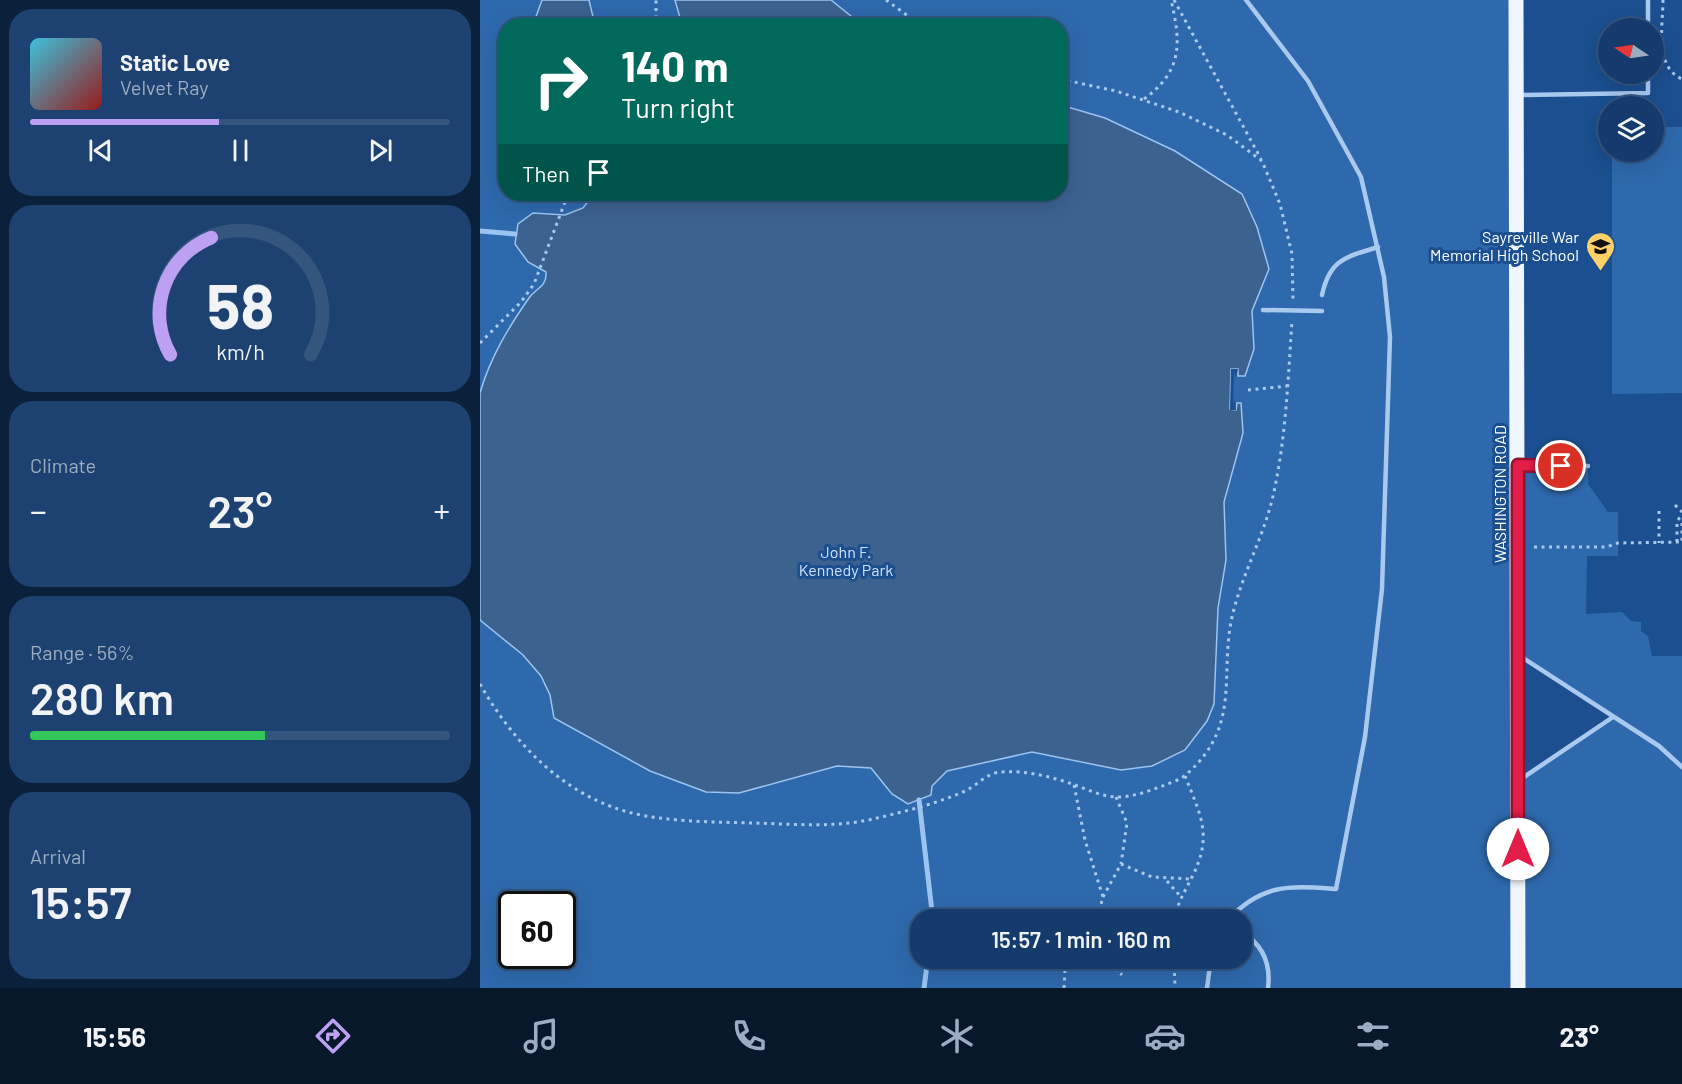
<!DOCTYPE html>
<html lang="en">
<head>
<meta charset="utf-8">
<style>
  :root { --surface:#143b6b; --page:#1d4271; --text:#f1f3f6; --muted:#9dadc1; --line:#33557e; --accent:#bca0f2 }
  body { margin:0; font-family:Barlow,sans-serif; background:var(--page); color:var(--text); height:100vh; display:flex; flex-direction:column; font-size:22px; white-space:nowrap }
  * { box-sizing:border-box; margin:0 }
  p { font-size:20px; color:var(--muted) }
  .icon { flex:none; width:33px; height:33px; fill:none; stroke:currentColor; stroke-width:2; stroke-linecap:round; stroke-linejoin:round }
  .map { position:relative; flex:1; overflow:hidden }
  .side { display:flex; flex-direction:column; gap:9px; padding:9px; background:#0b203b; width:480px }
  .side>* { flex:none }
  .banner { position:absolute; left:18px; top:18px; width:570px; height:183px; border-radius:24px; box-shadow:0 6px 24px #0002,0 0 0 2px var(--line); background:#00695c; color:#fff; overflow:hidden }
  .needle { width:39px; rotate:283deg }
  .fabs { position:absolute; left:1118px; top:18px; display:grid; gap:12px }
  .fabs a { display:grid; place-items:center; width:66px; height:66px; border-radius:50%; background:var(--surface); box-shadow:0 6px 24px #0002,0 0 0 2px var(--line); font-size:30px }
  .speed { position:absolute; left:18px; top:891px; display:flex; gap:12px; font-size:30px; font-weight:700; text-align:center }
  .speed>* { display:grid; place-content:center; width:78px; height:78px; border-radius:50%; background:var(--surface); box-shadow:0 6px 24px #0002,0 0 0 2px var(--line); line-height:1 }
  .speed .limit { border:3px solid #111; border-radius:9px; background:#fff; color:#111 }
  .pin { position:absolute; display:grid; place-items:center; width:51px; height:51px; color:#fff; margin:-26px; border:3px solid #fff; border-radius:50%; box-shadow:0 2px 6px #0007 }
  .me { position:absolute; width:66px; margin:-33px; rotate:0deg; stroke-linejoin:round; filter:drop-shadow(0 0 4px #0008) }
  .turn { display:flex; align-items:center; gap:21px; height:126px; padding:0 24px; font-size:27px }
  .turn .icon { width:78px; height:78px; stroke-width:2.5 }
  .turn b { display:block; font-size:42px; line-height:51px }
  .then { display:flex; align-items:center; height:57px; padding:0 24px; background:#0003; gap:12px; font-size:22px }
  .big { font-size:45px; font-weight:600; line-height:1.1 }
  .side .tile { flex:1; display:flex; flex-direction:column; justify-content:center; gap:9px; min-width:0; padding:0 21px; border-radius:24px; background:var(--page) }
  .side .dial { align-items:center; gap:0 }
  .dial svg { height:156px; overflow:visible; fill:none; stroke:var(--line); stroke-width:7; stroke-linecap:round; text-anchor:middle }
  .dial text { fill:var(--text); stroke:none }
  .song { display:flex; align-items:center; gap:18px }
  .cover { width:72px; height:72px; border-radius:9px; background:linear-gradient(135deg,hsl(190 70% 55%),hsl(0 70% 35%)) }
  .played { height:6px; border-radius:3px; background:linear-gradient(90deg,var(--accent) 45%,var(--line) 45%) }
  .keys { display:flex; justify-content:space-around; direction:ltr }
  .heat { display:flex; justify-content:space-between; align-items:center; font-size:33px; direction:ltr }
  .charge { height:9px; border-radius:4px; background:linear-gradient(90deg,#34c759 56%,var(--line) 0) }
  .trip { position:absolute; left:430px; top:909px; width:342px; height:60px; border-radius:24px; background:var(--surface); box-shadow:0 6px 24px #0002,0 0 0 2px var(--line); font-weight:600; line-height:60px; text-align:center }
  .dock { display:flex; height:96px; justify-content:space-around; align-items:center; background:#08182b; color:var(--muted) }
  .dock .icon { width:42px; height:42px }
  .dock .selected { color:var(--accent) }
  .dock b { font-size:27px; color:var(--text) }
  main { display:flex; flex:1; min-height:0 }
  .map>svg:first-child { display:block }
  .green { fill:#2e69ad; fill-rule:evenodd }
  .water { fill:#3c6290; stroke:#9cc4f0; stroke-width:1.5 }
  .pier { fill:#1b4f8f }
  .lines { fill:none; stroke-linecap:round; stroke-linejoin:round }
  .stream { stroke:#9cc4f0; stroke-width:5 }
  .path { stroke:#a9c9ee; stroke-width:3; stroke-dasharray:3 4.5; stroke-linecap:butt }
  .service { stroke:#a9c9ee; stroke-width:4.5 }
  .primary { stroke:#f0f6ff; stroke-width:15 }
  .route-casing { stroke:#92132f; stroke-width:15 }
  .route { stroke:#e11d48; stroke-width:10 }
  .labels { text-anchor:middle; stroke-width:6; stroke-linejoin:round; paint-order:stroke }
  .poi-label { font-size:16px; fill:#fff; stroke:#1b4f8f; text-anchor:end }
  .street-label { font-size:16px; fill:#fff; stroke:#1b4f8f }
  .park-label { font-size:16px; fill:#cfe3fa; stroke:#1b4f8f }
</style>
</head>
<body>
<main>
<section class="side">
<div class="tile">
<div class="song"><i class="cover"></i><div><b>Static Love</b><p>Velvet Ray</p></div></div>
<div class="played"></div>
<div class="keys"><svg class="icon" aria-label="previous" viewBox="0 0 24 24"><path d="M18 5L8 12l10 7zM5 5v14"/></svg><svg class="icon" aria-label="pause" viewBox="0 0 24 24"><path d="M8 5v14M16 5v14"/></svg><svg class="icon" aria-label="next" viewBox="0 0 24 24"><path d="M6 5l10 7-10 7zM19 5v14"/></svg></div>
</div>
<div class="tile dial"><svg viewBox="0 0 100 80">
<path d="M14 69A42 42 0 1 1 86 69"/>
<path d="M14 69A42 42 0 0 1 35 9" stroke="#bca0f2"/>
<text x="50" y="56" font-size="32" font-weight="700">58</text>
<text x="50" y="72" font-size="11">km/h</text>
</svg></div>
<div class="tile"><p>Climate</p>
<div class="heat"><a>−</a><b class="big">23°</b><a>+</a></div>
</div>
<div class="tile"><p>Range · 56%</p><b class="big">280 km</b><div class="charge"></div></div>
<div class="tile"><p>Arrival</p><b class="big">15:57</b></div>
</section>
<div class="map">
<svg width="1202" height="988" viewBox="0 0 1202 988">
  <rect width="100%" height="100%" fill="#1b4f8f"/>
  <g class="green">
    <path d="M0,0H62L53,25L26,26V194H580V26L115,25L109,0H1036L1038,465L1108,466V484L1128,512H1138V556H1107L1106,614L1142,612L1151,621L1161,622V631L1168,636L1172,656H1202V988H0ZM1038,655L1133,717L1039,779ZM32,904H82V956H32ZM441,920H762V958H441Z"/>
    <polygon points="1173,127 1202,127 1202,393 1132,394 1132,152 1173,152"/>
  </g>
  <g class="water">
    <polygon points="62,0 109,0 115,25 53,25"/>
    <polygon points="195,0 351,0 382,25 202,25"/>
    <path d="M581,105L625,118L695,151L762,194L777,227L789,269L772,311L774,349L765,376H758V369H751L750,409L756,410L757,403H761L763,433L744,502L746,560L738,608L734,704L727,721L705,750L672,766L641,770L552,752L467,771L452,786L451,795L428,804L412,794L391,768L357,766L259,793L226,792L170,771L74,718L70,695L61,676L43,655L0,620V393C10,358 28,328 49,298C56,288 67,287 66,272L48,262L35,244L38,224L53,213L85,215L103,208L114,194H580Z"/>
  </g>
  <polygon class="pier" points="751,369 758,369 756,378 754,372 753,407 755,400 756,410 750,410"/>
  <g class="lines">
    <g class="stream">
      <polyline points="0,231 35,234"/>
      <polyline points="439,800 453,920"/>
      <polyline points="444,988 448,958"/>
    </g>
    <g class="path">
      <polyline points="406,0 442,26"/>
      <polyline points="694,0 781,159"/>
      <path d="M1183,0C1183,25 1174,67 1202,79"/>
      <polyline points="176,26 176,0"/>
      <polyline points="580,79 636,91 699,112 747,135 782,161 800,204 812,254 813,300"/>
      <polyline points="1135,81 1149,74"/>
      <path d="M664,99C703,71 701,42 691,0"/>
      <polyline points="0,343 41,302 54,284 88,194"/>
      <polyline points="768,390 807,386"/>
      <polyline points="1195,505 1202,512"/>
      <polyline points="1179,511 1179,543"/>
      <polyline points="1202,523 1202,536"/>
      <polyline points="1197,542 1197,521 1202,515"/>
      <polyline points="1054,547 1126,547 1138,543 1202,542 1202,537"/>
      <path d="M0,684C33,742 82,794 148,812C185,822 235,822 274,823C313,824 354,828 393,819C423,812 455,804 483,792C497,786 506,773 521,772C545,770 573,777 595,785C609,790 623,797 637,797C652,797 666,792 680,787C689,783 701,780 708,773C764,722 737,671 754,609C764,571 784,535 793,496C806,439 808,379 812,321"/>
      <polyline points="594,785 605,840 623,897 617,920"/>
      <polyline points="636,797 647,823 641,864"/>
      <polyline points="687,881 701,897"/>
      <polyline points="623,897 641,864 672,877 711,879"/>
      <path d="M694,920C697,904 705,891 712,877C733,836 721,816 705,776"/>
      <polyline points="624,958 642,975"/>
      <polyline points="694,958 695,988"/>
      <polyline points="584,988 585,970 590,958"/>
    </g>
    <g class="service">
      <polyline points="1168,28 1168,0"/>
      <polyline points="1037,95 1168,93 1168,74"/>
      <path d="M842,295C850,258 867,257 898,247"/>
      <polyline points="783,310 842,311"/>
      <polyline points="1041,465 1108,466"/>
      <polyline points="1040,656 1179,746 1202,767"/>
      <polyline points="1041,779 1133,717"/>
      <path d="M748,920C782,883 810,886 856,889L885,737L902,589L910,337L904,277L881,177L828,81L766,0"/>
      <path d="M762,932C783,945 791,964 788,988"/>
      <polyline points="727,988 731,958"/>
    </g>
    <polyline class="primary" points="1036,0 1038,988"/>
  </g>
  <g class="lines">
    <defs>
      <polyline id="route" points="1038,849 1038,465 1081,466"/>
    </defs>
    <use href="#route" class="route-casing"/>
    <use href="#route" class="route"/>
  </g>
  <defs>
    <symbol id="school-pin" viewBox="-11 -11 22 30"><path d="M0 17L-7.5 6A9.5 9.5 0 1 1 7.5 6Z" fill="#ffd166" stroke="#1b4f8f"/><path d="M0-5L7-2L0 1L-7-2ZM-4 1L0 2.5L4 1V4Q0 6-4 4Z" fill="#111"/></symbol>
  </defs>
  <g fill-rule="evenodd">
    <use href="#school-pin" x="1104" y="230" width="33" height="45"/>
  </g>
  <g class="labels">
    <g class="poi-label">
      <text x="1099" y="243">Sayreville War<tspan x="1099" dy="18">Memorial High School</tspan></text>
    </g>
    <g class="street-label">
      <text transform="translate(1020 494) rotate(-90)" y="6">WASHINGTON ROAD</text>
    </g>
    <g class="park-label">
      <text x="366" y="558">John F.<tspan x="366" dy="18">Kennedy Park</tspan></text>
    </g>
  </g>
</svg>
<div class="fabs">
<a><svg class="needle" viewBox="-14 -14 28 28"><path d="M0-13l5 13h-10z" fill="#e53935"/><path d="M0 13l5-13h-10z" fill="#9dadc1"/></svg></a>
<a><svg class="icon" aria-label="layers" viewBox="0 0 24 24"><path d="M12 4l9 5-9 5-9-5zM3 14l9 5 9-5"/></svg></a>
</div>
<div class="speed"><div class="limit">60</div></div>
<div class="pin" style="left:1081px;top:466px;background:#d93025"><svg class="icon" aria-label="arrive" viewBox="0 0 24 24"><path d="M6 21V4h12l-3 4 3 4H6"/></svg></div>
<svg class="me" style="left:1038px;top:849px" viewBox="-20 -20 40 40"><circle r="19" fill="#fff"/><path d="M0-13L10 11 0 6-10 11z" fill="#e11d48"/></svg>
<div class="trip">15:57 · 1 min · 160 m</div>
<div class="banner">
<div class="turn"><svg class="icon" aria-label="right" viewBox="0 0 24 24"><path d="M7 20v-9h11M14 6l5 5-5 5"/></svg><div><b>140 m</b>Turn right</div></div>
<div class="then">Then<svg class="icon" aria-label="arrive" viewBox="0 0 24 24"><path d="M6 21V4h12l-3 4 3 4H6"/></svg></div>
</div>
</div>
</main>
<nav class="dock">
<b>15:56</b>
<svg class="icon selected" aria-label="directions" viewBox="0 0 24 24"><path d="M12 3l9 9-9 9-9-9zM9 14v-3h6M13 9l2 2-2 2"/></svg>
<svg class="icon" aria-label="music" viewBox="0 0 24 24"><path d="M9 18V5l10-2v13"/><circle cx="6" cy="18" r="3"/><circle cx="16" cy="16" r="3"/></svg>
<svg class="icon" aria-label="phone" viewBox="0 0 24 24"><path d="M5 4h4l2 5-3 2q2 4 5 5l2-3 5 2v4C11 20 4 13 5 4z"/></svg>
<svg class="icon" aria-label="climate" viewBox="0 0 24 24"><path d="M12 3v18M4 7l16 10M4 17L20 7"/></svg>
<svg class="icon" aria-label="car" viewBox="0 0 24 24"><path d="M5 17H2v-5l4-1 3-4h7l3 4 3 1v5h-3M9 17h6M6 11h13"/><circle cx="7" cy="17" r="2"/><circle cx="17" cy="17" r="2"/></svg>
<svg class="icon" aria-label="filters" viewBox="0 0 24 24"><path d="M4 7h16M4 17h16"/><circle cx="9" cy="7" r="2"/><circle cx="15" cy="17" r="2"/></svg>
<b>23°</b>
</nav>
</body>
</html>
